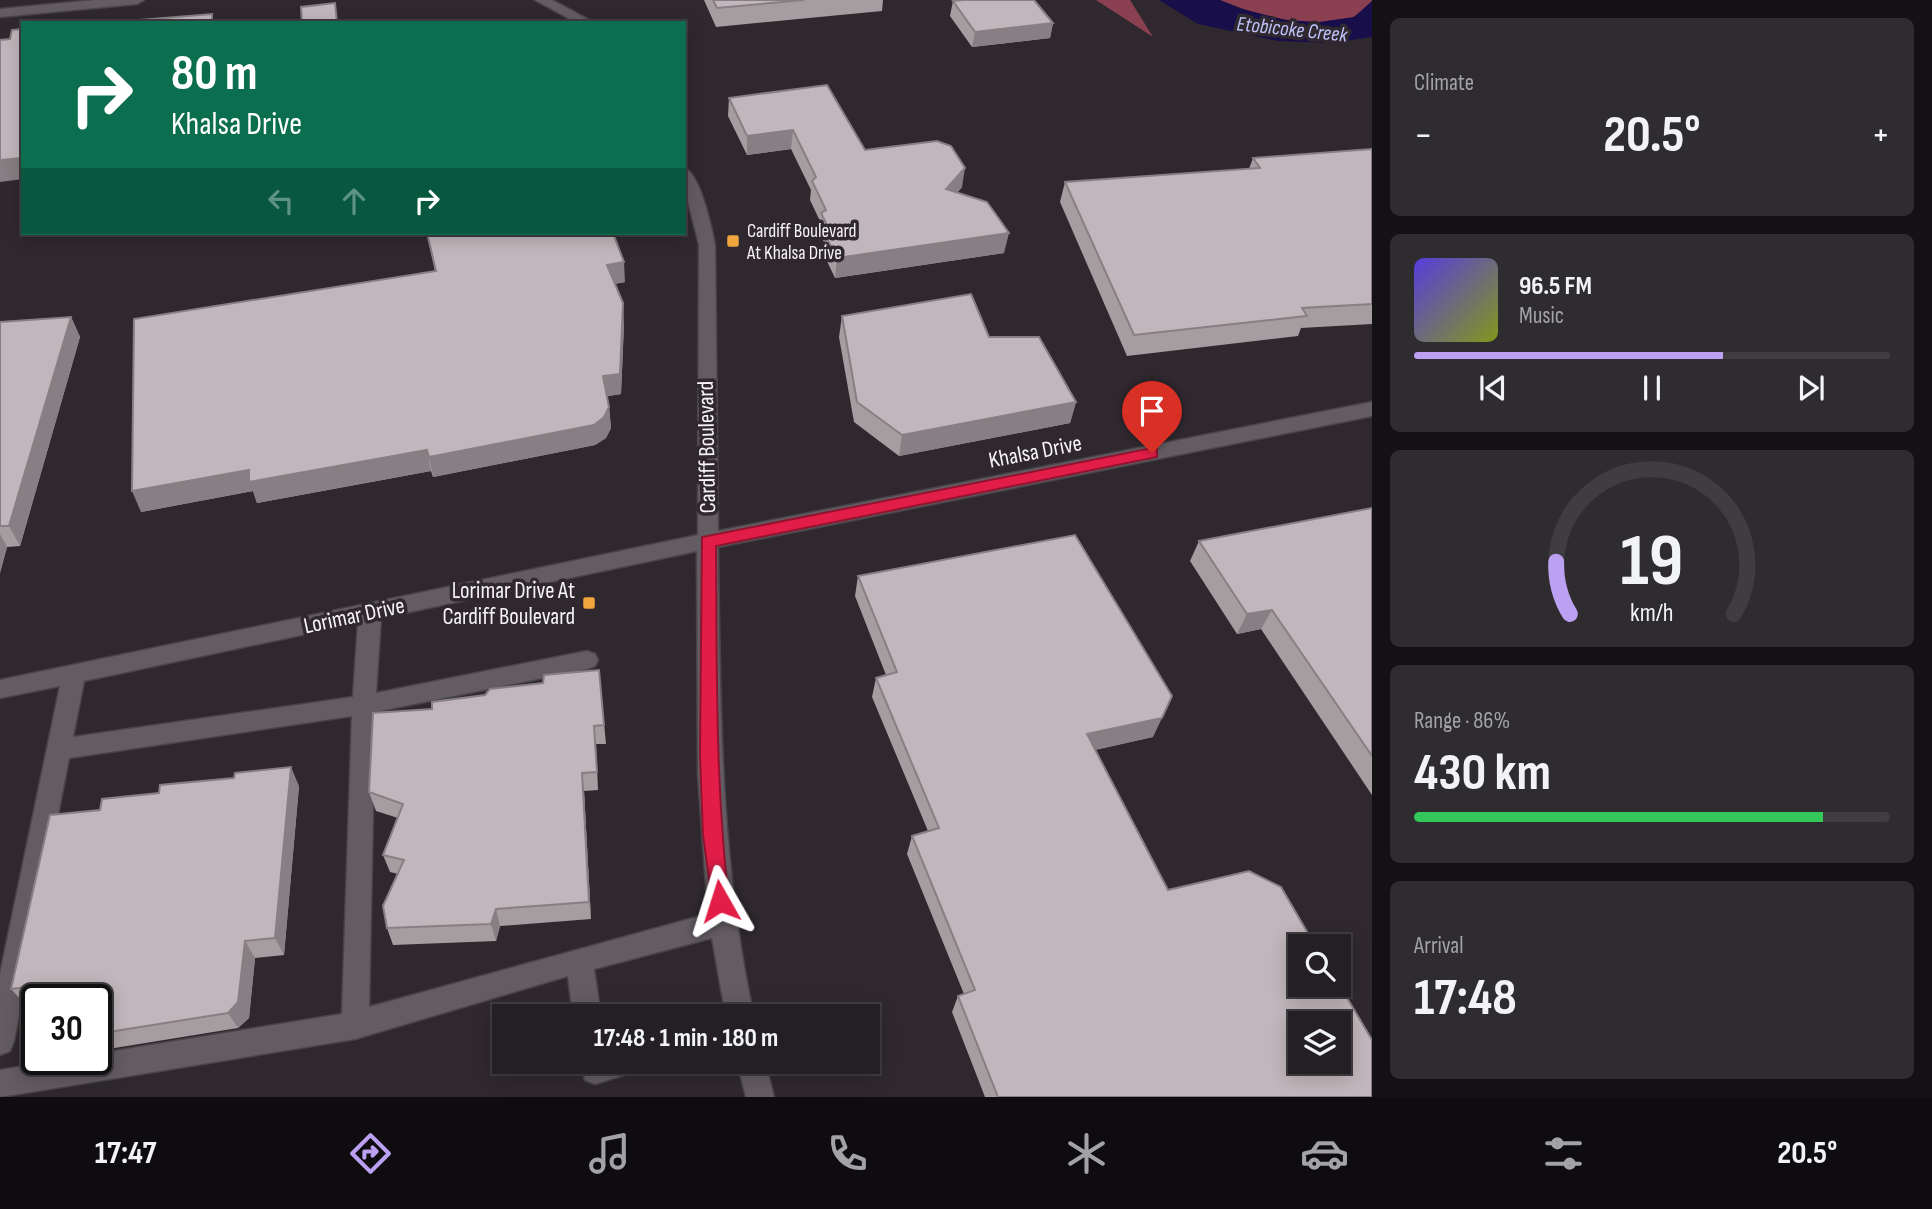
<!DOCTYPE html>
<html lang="en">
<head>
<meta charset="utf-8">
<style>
  :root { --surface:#231f23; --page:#2f2c30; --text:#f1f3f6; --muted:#a3a2a6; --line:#403d41; --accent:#bca0f2 }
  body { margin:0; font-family:"Sofia Sans Condensed",sans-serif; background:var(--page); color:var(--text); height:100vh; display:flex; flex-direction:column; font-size:26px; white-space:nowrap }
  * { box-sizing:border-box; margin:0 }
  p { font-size:23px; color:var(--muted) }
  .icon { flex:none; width:38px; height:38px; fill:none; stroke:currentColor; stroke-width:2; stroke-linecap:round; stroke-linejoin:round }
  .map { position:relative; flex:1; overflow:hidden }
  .details { display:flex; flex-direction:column; gap:18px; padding:18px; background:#131113; width:560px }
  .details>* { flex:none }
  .banner { position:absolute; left:21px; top:21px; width:665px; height:214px; border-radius:0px; box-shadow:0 4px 18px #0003,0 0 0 2px var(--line); background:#0b6e4f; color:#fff; overflow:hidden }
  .tools { position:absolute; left:1288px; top:934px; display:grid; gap:14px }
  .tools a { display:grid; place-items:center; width:63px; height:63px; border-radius:0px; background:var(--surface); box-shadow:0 4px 18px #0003,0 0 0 2px var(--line); font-size:35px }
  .speed { position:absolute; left:21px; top:984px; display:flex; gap:14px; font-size:35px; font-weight:700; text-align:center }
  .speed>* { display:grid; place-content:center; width:91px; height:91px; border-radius:50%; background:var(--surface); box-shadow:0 4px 18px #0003,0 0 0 2px var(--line); line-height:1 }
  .speed .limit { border:4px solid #111; border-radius:10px; background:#fff; color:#111 }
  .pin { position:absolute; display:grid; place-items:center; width:60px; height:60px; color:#fff; margin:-72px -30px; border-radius:50% 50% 50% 0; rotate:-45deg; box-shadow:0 0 7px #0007 }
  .pin .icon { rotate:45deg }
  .me { position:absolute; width:77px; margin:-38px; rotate:354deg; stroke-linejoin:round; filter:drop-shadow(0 0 5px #0008) }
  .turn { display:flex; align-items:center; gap:24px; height:147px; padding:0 35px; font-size:32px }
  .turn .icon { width:91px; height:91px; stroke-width:2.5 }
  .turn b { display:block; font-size:49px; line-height:60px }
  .lanes { display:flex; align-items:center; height:66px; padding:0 35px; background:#0003; justify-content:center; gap:35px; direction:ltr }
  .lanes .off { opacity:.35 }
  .big { font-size:52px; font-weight:700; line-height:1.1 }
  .details .tile { flex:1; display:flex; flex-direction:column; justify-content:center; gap:10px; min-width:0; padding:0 24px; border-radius:10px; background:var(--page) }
  .details .dial { align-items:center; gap:0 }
  .dial svg { height:182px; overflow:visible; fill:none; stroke:var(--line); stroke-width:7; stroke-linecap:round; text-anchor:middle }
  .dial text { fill:var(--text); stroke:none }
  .song { display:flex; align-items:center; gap:21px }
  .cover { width:84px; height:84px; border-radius:10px; background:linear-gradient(135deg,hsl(250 70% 55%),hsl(70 70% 35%)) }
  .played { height:7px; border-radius:4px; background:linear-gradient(90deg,var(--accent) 65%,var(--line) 65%) }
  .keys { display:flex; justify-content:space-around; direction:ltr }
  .heat { display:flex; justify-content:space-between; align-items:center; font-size:38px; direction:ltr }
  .charge { height:10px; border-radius:5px; background:linear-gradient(90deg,#34c759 86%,var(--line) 0) }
  .trip { position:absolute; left:492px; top:1004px; width:388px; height:70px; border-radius:0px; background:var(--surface); box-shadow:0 4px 18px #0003,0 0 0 2px var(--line); font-weight:700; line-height:70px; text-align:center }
  .menu { display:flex; height:112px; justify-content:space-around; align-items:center; background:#0e0c0e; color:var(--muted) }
  .menu .icon { width:49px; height:49px }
  .menu .current { color:var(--accent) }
  .menu b { font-size:32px; color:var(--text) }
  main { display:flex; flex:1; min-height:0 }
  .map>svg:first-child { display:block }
  .forest { fill:#8a4051 }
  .water { fill:#180e49 }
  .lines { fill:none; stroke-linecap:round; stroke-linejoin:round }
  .minor-casing { stroke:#484448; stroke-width:3 }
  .minor { fill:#635c63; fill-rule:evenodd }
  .wall { fill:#a69da1 }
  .shaded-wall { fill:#877f83 }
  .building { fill:#c1b6bb; stroke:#877f83; stroke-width:2; fill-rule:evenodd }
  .route { fill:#e11d48; stroke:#92132f; stroke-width:2 }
  .poi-dot { fill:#f0a63f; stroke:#2f292f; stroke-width:2.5 }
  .labels { text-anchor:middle; stroke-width:7; stroke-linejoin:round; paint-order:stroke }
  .far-poi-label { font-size:19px; fill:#f7f3f7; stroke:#2f292f; text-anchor:start }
  .far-water-label { font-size:21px; font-style:italic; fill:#bec1fa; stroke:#2f292f }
  .street-label { font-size:23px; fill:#f7f3f7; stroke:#2f292f }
  .poi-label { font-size:23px; fill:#f7f3f7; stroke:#2f292f; text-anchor:end }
</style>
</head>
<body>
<main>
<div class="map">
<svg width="1372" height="1097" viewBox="0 0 1372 1097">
  <rect width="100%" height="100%" fill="#2f292f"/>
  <g class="forest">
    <polygon points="1096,0 1130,0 1153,37"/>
    <path d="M1220,0H1372V1C1367,6 1361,13 1355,16C1323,34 1252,14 1220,0Z"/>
  </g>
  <polygon class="water" points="1159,0 1220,0 1242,9 1286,20 1319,22 1354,17 1372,1 1372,37 1331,43 1278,41 1198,24"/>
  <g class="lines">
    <defs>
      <g id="minor">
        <polygon points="95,0 144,0 137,4 0,17 0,9"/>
        <polygon points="535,0 552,0 595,23 577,23"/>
        <path d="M684,168C700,173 712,229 715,245L718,531L1372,402V416L718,547C720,705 720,862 754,1017H726L712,938L594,969L601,1017H573L568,976L355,1039L0,1097V1070L67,1059H96V1054L342,1014L352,716L69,758L14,1041L10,1051L0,1055V974L60,686L0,698V680L698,535L699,245C693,218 684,195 684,168ZM697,551L698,774L708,914L369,1007L375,712L587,669L595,666L598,660L595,654L587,651L376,693L381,618ZM358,623L353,697L73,737L84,681Z"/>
        <polygon points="580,1062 638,1062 634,1072 595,1084 585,1080"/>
        <polygon points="737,1062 765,1062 774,1097 746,1097"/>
      </g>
    </defs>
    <use href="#minor" class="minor-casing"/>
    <use href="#minor" class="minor"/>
  </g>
  <g class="wall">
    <polygon points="704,0 883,0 882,11 716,27"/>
    <polygon points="953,1 1053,23 1050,38 972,47 950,16"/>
    <polygon points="729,98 962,187 957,193 1004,253 835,278 824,255 825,244 819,233 820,221 810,200 811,190 791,149 747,155 728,116"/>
    <polygon points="1372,149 1372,324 1301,328 1298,336 1127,356 1060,202 1065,182 1249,169 1253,158"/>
    <polygon points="427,233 625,282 615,284 624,324 621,394 607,396 609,407 611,428 606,438 595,445 433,477 431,471 257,503 253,491 141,512 435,271"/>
    <polygon points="842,316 989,337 1076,402 1070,423 899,456 854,422 839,337"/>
    <polygon points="71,317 80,337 20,546 7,547 0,573 0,322"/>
    <polygon points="1372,508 1372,795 1261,629 1237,634 1190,561 1199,541"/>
    <polygon points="858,576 1153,737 1095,750 1168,890 1372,1097 985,1097 952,1012 958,996 964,994 907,854 912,836 928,831 872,697 876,678 886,675 855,596"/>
    <polygon points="599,670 606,744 596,744 598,790 584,791 591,919 500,926 496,941 393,945 387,928 398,874 390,872 383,855 398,818 376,811 369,792 432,709 485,695"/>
    <polygon points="299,786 284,955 255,958 249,1018 238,1028 96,1051 96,999 37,999 37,1004 26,1005 11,989"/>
  </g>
  <g class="shaded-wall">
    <polygon points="1053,23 1050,38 972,47 975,32"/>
    <polygon points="793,130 791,149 747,155 747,136"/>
    <polygon points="23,158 23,179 0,182 0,160"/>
    <polygon points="965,168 962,187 943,208 946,189"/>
    <polygon points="1009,233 1004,253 835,278 837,258"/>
    <polygon points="624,262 625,282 608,285 607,265"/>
    <polygon points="623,303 624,324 621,394 604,397 603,376"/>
    <polygon points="71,317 80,337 20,546 9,526"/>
    <polygon points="1076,402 1070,423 899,456 902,435"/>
    <polygon points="609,407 611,428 606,438 595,445 433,477 429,457"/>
    <polygon points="427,450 431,471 257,503 253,491 141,512 132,491 249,470"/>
    <polygon points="0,534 7,547 0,573"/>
    <polygon points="1272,610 1261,629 1237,634 1247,614"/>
    <polygon points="1162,718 1153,737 1079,753 1087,734"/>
    <polygon points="291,767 299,786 284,955 275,938"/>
    <polygon points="582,773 584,791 591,919 589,902"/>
    <polygon points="496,909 500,926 496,941 491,924"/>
    <polygon points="245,941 255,958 249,1018 238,1028 228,1013"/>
  </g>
  <g class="building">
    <polygon points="713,0 804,0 717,8"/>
    <polygon points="963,0 1034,0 1053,23 975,32 953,1"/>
    <polygon points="335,3 337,23 302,23 301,7"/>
    <polygon points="212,14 212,23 102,23"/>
    <polygon points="23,29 23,158 0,160 0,40 10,39 12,30"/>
    <polygon points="827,85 865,150 937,141 951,146 965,168 946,189 987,202 1009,233 837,258 825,235 830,231 821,213 826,210 812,181 816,177 793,130 747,136 729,98"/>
    <polygon points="1372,149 1372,304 1302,308 1307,316 1134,335 1065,182 1260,168 1253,158"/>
    <polygon points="427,233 613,233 624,262 607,265 623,303 620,374 603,376 609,407 604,417 594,425 429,457 427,450 249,482 249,470 132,491 134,319 436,271"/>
    <polygon points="971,294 989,337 1039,337 1076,402 902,435 857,402 842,316"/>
    <polygon points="71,317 9,526 0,526 0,322"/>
    <polygon points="1372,508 1372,756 1272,610 1247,614 1199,541"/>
    <path d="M1075,535L1172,696L1162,718L1087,734L1168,890L1249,871L1281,887L1316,947H1300V985H1339V984L1372,1040V1097H998L958,996L975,990L912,836L939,828L876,678L897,672L858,576ZM1300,1024H1339V1062H1300Z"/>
    <polygon points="599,670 604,725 594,726 597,772 582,773 589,902 496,909 491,924 387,928 383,906 404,860 383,855 403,804 369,792 373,713 432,709 432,702 485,695 490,689 543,683 544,675"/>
    <polygon points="291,767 275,938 245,941 238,1002 228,1013 96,1034 96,999 41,999 44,985 11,989 50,815 100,810 102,799 159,793 160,785 234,778 235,773"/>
  </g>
  <path class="route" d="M1152,448L1157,449V457L716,546C717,664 715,783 729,901L727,908L720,910L713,908L703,835L700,755L702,537Z"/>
  <g class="poi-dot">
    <rect x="726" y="234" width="14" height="14" rx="3.5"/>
    <rect x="582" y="596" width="14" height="14" rx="3.5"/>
  </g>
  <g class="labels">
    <g class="far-poi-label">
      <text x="747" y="237">Cardiff Boulevard<tspan x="747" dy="22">At Khalsa Drive</tspan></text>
    </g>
    <g class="far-water-label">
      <text transform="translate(1292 29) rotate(6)" y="7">Etobicoke Creek</text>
    </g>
    <g class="street-label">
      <text transform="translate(706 447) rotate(-91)" y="8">Cardiff Boulevard</text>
      <text transform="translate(1035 451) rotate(-11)" y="8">Khalsa Drive</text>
      <text transform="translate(354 615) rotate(-12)" y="8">Lorimar Drive</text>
    </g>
    <g class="poi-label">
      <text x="575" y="598">Lorimar Drive At<tspan x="575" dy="26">Cardiff Boulevard</tspan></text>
    </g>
  </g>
</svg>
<div class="tools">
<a><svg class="icon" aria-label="search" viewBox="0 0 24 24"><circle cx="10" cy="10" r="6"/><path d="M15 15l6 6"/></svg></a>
<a><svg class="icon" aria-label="layers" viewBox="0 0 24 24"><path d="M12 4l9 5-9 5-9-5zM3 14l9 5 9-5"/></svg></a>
</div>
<div class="speed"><div class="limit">30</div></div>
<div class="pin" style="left:1152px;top:453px;background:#d93025"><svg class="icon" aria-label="arrive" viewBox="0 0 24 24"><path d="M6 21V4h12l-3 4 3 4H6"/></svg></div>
<svg class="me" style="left:720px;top:901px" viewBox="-20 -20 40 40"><path d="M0-17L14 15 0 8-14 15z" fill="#e11d48" stroke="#fff" stroke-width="4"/></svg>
<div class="trip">17:48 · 1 min · 180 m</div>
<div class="banner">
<div class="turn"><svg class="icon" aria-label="right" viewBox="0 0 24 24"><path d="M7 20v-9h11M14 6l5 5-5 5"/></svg><div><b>80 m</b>Khalsa Drive</div></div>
<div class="lanes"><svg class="icon off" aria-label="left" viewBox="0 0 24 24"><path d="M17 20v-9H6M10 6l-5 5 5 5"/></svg><svg class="icon off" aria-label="ahead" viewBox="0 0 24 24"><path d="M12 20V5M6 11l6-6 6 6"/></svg><svg class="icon" aria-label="right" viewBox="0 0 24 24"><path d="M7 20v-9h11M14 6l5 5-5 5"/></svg></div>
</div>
</div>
<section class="details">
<div class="tile"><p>Climate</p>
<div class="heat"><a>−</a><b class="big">20.5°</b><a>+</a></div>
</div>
<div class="tile">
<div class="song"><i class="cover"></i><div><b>96.5 FM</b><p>Music</p></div></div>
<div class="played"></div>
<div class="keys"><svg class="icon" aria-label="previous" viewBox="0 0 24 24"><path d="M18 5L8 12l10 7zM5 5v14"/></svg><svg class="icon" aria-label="pause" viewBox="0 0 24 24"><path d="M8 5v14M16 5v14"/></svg><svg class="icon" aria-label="next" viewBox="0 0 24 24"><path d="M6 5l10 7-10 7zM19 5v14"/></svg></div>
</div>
<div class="tile dial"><svg viewBox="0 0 100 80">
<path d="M14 69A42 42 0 1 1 86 69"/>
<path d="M14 69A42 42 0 0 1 8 46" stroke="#bca0f2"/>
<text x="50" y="56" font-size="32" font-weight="700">19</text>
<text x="50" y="72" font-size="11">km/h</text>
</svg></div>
<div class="tile"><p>Range · 86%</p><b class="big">430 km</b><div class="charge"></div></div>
<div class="tile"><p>Arrival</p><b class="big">17:48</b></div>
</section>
</main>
<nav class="menu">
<b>17:47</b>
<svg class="icon current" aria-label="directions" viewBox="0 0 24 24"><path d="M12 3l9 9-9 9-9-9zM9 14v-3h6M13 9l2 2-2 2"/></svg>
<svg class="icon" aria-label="music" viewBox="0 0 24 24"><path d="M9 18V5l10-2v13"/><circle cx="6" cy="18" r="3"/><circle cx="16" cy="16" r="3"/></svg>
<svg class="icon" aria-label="phone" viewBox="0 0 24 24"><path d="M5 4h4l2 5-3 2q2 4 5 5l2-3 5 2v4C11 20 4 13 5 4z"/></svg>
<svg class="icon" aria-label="climate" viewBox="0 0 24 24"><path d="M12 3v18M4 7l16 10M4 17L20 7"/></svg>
<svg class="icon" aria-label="car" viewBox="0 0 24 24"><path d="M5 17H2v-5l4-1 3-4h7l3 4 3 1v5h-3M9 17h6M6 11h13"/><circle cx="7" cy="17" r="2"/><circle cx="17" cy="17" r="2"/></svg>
<svg class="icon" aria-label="filters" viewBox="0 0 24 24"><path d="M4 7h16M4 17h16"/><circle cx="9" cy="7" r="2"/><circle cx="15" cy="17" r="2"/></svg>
<b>20.5°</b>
</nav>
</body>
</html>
